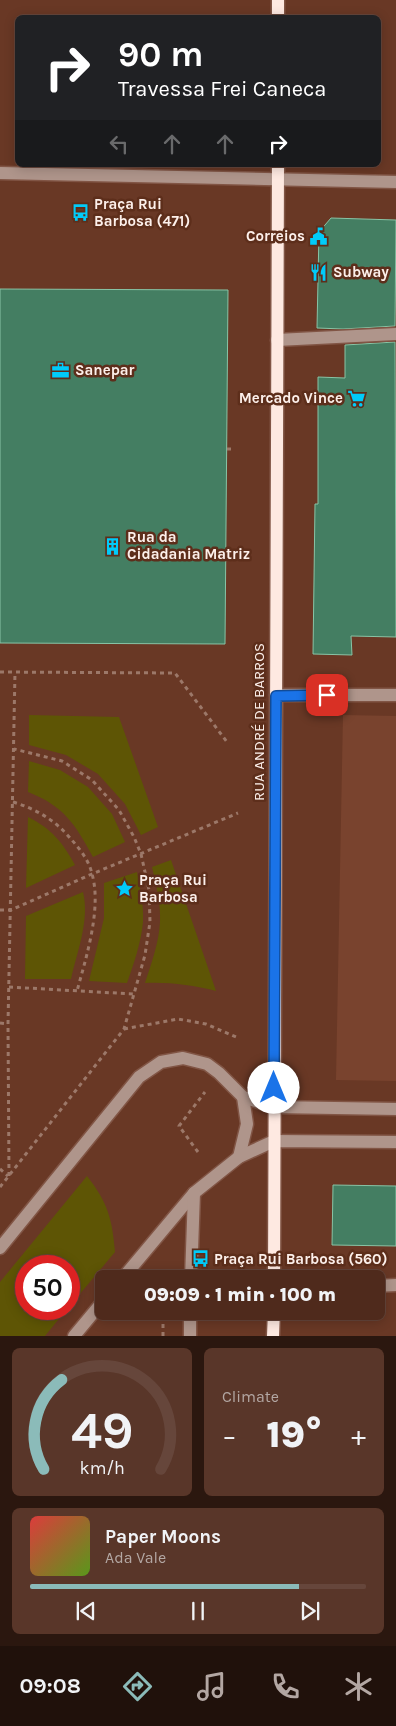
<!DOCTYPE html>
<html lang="en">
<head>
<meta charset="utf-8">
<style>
  :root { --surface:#4f2a1c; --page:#593629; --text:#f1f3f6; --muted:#b3a7a3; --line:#66463b; --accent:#8bbbb9 }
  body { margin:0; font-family:Karla,sans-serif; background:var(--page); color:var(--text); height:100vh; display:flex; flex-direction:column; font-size:19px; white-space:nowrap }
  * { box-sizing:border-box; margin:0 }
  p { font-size:16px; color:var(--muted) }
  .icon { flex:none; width:28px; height:28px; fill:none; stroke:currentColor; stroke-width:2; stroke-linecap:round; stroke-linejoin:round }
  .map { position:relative; height:1336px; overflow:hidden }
  .panel { display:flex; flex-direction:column; gap:12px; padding:12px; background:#2b170f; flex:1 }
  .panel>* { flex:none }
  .guide { position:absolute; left:15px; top:15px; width:366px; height:152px; border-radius:8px; box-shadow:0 2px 12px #0003,0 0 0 1px var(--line); background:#202124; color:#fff; overflow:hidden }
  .speed { position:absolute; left:15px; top:1255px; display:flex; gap:10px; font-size:25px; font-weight:700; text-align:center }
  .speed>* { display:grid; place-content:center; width:65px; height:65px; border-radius:50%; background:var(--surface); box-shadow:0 2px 12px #0003,0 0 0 1px var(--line); line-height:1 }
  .speed .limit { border:8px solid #d22; background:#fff; color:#111 }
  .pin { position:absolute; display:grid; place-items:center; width:42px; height:42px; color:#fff; margin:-21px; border-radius:10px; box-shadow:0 2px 8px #0006 }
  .me { position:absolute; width:55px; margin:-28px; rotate:0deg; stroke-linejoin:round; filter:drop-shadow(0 0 4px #0008) }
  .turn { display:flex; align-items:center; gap:18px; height:105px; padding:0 20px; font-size:22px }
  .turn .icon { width:65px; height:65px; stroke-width:2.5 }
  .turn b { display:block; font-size:35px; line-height:42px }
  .lanes { display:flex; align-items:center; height:48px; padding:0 20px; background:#0003; justify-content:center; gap:25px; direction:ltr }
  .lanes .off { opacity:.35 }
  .big { font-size:38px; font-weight:800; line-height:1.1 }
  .panel .widget { flex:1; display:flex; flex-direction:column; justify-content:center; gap:8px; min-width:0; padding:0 18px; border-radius:8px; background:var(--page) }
  .panel .dial { align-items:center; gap:0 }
  .dial svg { height:130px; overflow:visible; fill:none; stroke:var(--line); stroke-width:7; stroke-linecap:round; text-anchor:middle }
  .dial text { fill:var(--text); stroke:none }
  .song { display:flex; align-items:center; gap:15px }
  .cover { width:60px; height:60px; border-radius:8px; background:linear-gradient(135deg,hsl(0 70% 55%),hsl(90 70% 35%)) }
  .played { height:5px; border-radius:2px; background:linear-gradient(90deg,var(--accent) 80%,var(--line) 80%) }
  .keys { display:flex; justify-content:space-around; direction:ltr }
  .heat { display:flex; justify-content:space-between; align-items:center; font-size:28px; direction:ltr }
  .panel .tiles { flex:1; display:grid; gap:12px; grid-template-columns:1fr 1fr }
  .widget:last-child { grid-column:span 2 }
  .trip { position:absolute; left:95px; top:1270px; width:290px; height:50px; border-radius:8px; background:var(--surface); box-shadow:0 2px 12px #0003,0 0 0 1px var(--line); font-weight:800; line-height:50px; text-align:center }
  .menu { display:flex; height:80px; justify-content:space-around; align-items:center; background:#20110b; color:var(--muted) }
  .menu .icon { width:35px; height:35px }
  .menu .selected { color:var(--accent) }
  .menu b { font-size:22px; color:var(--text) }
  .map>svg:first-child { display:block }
  .built { fill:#79432e }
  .green { fill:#5e5505 }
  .building { fill:#447e62; stroke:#88c4a6 }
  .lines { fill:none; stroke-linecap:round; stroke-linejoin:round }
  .minor-casing { stroke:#815545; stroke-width:15 }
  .major-casing { stroke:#815545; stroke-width:15 }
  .path { stroke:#9c7869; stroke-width:3; stroke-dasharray:4 4; stroke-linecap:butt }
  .minor { stroke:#af958b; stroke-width:12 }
  .major { stroke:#fee9e1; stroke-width:12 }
  .route-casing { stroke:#114b97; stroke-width:12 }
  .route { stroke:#1a73e8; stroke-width:9 }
  .labels { text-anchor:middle; stroke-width:5; stroke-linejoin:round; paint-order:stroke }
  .poi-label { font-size:15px; font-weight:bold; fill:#fdf0eb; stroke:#5d2e1b; text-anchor:start }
  .street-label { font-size:15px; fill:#fdf0eb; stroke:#5d2e1b }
</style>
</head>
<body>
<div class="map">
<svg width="396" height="1336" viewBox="0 0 396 1336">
  <rect width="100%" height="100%" fill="#693825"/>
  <polygon class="built" points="343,715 396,716 396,1081 336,1080"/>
  <g class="green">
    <polygon points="29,715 119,717 158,827 141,835 125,804 98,774 66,755 29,745"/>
    <path d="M29,761L60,770L88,787L112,814L125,842L93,857C75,824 64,806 28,792Z"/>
    <path d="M28,817C52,829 62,842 75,865L26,888Z"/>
    <path d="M171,860L216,991C192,985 170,982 145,983C151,964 159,943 160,922C161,904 156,885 152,867Z"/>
    <path d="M137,872C140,888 144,906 143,922C141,943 134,963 127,983L89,981L104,918V883Z"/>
    <path d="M83,892C90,920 77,952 71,979H25L26,916Z"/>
    <path d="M87,1176C108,1203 112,1218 115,1252L69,1307V1266H26V1309H67L45,1336H0V1282Z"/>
  </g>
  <g class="building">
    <polygon points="331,218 396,220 395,326 343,329 317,328 319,232"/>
    <polygon points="0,289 228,290 225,644 0,643"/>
    <polygon points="395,342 396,637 351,636 352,655 313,654 315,504 318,504 318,377 345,378 345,345"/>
    <polygon points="333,1185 396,1186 396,1246 332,1245"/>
  </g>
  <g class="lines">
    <defs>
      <g id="minor">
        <polyline points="0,173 396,182"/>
        <polyline points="277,340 396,334"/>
        <polyline points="276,695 396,695"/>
        <polyline points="239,1157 247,1124 243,1097"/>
        <polyline points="0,1248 139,1077 161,1062 183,1058 207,1064 219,1073 243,1097 274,1107 396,1109"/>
        <polyline points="122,1279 194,1193 239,1157 274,1141 396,1142"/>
        <polyline points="191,1279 194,1193"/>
        <polyline points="376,1286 396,1285"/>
        <polyline points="74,1336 104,1300"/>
        <polyline points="190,1336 190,1311"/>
      </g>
      <g id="major">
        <polyline points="278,18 278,0"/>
        <polyline points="274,1279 278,165"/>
        <polyline points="273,1336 274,1311"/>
      </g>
    </defs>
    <use href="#minor" class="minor-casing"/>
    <use href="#major" class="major-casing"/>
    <g class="path">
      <polyline points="227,449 235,449"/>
      <polyline points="0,672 175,673 227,742"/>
      <path d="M13,802C36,809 55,820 70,838C79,848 89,860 92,874C102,908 86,958 77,991"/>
      <polyline points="0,910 11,910 92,874 238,813"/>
      <polyline points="9,987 133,994"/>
      <polyline points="0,1023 8,1024"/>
      <polyline points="124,1029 178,1019 206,1024 236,1037"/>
      <polyline points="198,1152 179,1126 205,1092"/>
      <polyline points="0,1169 8,1176"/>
      <polyline points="9,1176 8,1024 15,672"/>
      <polyline points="0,1187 124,1029 145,955 150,922 149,890 141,854 134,837 119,810 92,780 62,761 14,749"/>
      <polyline points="163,1336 163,1311"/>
    </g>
    <use href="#minor" class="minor"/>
    <use href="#major" class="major"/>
  </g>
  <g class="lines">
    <defs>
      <polyline id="route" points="274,1088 276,696 327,695"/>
    </defs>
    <use href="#route" class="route-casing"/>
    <use href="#route" class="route"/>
  </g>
  <defs>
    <symbol id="bus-bare" viewBox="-9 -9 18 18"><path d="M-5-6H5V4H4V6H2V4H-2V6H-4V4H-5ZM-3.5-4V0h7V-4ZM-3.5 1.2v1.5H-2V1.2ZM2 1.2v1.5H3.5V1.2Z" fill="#01cbf9" stroke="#5d2e1b" stroke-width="2.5" paint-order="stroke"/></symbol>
    <symbol id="civic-bare" viewBox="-9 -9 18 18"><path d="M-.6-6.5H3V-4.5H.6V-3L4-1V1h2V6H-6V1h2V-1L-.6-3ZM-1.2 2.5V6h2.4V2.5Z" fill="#01cbf9" stroke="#5d2e1b" stroke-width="2.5" paint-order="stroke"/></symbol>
    <symbol id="restaurant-bare" viewBox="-9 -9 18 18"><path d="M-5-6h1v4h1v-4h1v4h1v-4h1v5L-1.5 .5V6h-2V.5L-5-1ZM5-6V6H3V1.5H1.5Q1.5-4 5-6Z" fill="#01cbf9" stroke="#5d2e1b" stroke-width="2.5" paint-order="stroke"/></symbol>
    <symbol id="office-bare" viewBox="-9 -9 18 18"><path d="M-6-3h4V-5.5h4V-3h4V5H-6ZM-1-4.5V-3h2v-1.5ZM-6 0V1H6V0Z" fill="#01cbf9" stroke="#5d2e1b" stroke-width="2.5" paint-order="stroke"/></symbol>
    <symbol id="supermarket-bare" viewBox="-9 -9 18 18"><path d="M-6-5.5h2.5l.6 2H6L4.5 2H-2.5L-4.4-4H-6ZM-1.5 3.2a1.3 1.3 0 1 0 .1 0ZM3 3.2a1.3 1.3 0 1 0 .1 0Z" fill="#01cbf9" stroke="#5d2e1b" stroke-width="2.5" paint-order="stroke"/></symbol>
    <symbol id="building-bare" viewBox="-9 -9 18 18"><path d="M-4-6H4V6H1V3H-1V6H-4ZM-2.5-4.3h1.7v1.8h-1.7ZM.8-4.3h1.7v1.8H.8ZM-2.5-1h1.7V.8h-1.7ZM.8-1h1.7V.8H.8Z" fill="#01cbf9" stroke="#5d2e1b" stroke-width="2.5" paint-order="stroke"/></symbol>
    <symbol id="sight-bare" viewBox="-9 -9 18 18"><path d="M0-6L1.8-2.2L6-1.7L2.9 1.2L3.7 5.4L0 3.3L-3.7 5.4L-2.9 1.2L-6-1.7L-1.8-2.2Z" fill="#01cbf9" stroke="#5d2e1b" stroke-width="2.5" paint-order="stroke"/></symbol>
  </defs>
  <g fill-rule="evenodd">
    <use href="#bus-bare" x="68" y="200" width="25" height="25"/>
    <use href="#civic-bare" x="306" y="224" width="25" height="25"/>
    <use href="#restaurant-bare" x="306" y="260" width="25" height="25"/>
    <use href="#office-bare" x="48" y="358" width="25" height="25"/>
    <use href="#supermarket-bare" x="344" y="386" width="25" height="25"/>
    <use href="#building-bare" x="100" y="534" width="25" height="25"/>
    <use href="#sight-bare" x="112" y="876" width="25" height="25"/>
    <use href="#bus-bare" x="188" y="1246" width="25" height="25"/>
  </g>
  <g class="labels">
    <g class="poi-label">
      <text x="94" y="209">Praça Rui<tspan x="94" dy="17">Barbosa (471)</tspan></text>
      <text x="305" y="241" text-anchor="end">Correios</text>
      <text x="333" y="277">Subway</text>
      <text x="75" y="375">Sanepar</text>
      <text x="343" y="403" text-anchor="end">Mercado Vince</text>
      <text x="127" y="542">Rua da<tspan x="127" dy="17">Cidadania Matriz</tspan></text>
      <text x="139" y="885">Praça Rui<tspan x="139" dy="17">Barbosa</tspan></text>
      <text x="214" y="1264">Praça Rui Barbosa (560)</text>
    </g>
    <g class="street-label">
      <text transform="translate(259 722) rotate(-90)" y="5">RUA ANDRÉ DE BARROS</text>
    </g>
  </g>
</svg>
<div class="speed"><div class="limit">50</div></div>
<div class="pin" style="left:327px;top:695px;background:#d93025"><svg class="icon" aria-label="arrive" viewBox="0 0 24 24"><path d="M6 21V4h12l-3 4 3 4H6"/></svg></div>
<svg class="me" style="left:274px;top:1088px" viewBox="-20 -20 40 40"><circle r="19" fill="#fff"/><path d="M0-13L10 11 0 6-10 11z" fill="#1a73e8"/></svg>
<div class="trip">09:09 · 1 min · 100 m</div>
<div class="guide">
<div class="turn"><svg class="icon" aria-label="right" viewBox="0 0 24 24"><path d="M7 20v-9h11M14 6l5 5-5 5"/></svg><div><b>90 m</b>Travessa Frei Caneca</div></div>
<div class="lanes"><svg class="icon off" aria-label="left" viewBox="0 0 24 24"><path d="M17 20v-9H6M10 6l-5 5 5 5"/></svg><svg class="icon off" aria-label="ahead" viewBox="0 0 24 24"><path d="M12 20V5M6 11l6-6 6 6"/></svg><svg class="icon off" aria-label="ahead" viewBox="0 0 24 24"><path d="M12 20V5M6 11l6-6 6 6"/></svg><svg class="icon" aria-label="right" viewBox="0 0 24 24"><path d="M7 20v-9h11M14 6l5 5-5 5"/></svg></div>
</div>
</div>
<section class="panel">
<div class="tiles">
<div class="widget dial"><svg viewBox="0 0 100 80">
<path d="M14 69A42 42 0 1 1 86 69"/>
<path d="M14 69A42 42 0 0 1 25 14" stroke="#8bbbb9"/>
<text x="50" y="56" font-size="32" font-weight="700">49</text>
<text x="50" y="72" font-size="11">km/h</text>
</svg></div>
<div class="widget"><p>Climate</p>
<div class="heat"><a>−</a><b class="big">19°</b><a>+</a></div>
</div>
<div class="widget">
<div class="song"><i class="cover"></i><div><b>Paper Moons</b><p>Ada Vale</p></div></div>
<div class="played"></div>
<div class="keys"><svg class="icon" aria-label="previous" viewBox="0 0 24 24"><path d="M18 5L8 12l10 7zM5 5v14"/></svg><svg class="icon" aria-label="pause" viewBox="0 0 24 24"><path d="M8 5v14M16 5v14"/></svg><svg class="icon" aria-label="next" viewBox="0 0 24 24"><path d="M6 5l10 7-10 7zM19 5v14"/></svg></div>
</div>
</div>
</section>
<nav class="menu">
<b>09:08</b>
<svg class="icon selected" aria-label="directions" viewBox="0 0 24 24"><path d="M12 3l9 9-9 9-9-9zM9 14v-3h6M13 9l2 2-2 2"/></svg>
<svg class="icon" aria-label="music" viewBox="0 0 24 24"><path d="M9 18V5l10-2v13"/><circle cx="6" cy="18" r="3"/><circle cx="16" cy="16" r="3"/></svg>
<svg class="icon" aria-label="phone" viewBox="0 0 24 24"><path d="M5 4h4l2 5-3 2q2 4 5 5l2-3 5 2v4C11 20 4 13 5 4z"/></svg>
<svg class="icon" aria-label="climate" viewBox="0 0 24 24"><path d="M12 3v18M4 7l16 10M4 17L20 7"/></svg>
</nav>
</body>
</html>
